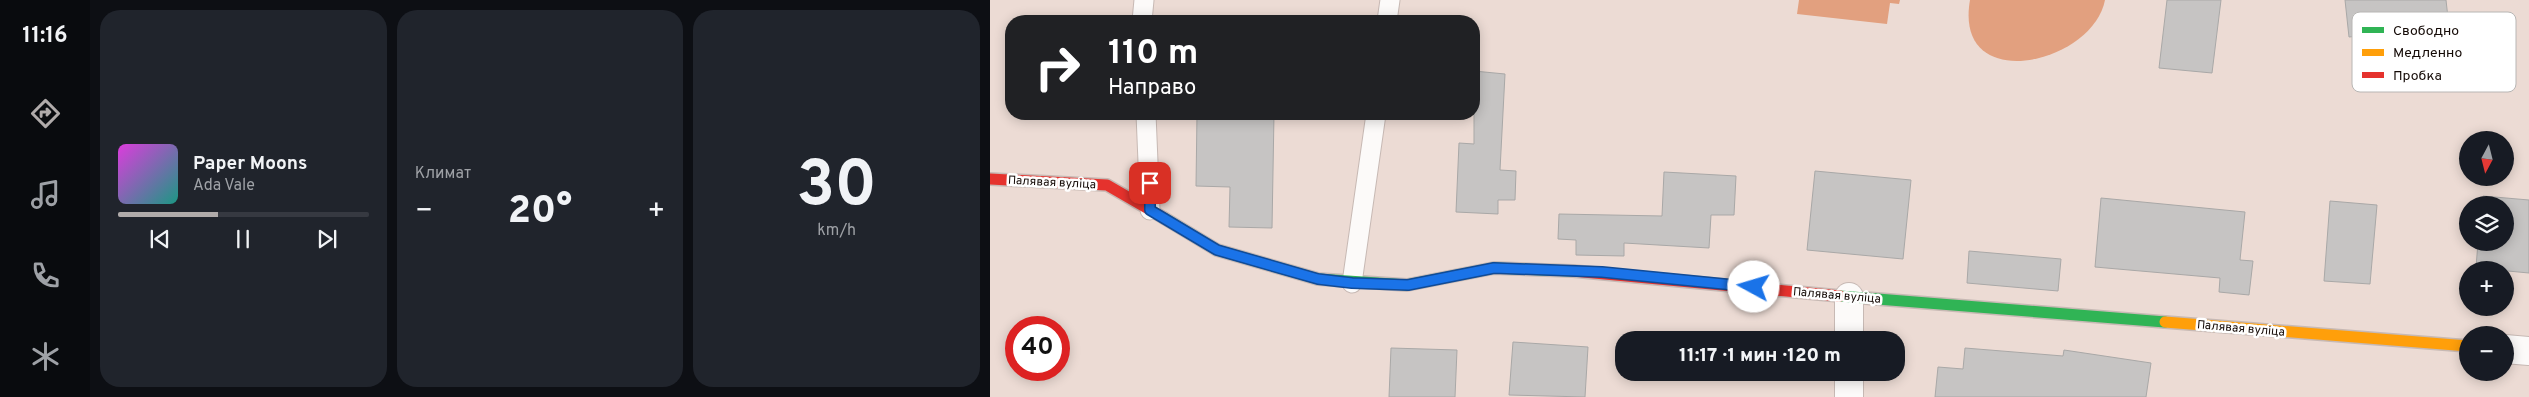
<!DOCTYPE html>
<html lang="ru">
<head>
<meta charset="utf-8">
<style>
  :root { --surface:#171b24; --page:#20242c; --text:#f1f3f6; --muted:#9ea1a6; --line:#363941; --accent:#b0abaa }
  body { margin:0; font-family:Overpass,sans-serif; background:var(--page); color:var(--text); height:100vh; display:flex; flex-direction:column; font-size:19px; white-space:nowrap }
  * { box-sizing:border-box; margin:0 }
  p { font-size:16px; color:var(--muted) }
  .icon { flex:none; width:28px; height:28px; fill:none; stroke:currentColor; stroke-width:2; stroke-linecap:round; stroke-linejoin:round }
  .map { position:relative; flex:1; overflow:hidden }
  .panel { display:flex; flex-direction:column; gap:10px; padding:10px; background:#0d0f14; width:900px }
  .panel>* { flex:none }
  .top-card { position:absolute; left:15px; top:15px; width:475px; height:105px; border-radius:20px; box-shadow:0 2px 12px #0003; background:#202124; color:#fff; overflow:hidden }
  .needle { width:32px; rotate:187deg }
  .fabs { position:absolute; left:1469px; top:131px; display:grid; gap:10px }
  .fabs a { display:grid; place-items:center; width:55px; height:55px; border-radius:50%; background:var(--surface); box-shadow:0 2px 12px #0003; font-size:25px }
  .speed { position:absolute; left:15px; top:316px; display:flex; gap:10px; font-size:25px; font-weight:700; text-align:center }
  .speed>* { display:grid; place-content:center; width:65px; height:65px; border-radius:50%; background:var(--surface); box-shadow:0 2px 12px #0003; line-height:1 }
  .speed .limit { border:8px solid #d22; background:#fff; color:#111 }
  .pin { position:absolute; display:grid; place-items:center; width:42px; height:42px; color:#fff; margin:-21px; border-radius:10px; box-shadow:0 2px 8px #0006 }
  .me { position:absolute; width:55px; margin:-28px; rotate:276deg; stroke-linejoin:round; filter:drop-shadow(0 0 4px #0008) }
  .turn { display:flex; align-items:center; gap:18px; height:105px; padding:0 20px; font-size:22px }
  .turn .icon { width:65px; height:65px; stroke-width:2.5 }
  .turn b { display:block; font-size:35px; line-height:42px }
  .big { font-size:38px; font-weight:800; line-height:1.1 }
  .panel .tile { flex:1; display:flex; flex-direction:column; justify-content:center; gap:8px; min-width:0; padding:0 18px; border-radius:20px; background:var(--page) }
  .panel .dial { align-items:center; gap:0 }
  .dial b { font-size:65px; line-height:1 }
  .song { display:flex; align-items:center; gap:15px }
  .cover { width:60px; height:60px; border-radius:8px; background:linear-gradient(135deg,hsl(300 70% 55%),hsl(170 70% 35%)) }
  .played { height:5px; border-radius:2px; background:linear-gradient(90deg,var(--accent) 40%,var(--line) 40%) }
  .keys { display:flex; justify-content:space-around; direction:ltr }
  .heat { display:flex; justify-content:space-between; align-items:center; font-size:28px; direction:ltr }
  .panel .tiles { flex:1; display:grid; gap:10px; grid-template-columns:repeat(3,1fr) }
  .trip { position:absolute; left:625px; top:331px; width:290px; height:50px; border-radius:20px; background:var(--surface); box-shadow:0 2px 12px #0003; font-weight:800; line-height:50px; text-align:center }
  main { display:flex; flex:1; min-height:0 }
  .menu { display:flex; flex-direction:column; width:90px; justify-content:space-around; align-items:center; background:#090b0e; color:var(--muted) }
  .menu .icon { width:35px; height:35px }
  .menu .active { color:var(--accent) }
  .menu b { font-size:22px; color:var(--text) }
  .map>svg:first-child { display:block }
  .water { fill:#e2a07f }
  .building { fill:#c6c4c3; stroke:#a9a8a7 }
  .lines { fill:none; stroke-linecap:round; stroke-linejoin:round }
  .lane-casing { stroke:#c7b9b4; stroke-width:21 }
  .street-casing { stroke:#c7b9b4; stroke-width:30 }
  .fast-casing { stroke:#c7b9b4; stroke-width:14 }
  .slow-casing { stroke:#c7b9b4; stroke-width:14 }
  .jam-casing { stroke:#c7b9b4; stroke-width:14 }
  .lane { stroke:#fcfaf9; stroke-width:19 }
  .street { stroke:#fcfaf9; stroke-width:28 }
  .fast { stroke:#30b455; stroke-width:11 }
  .slow { stroke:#ff9f0a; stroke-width:11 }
  .jam { stroke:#e5322d; stroke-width:11 }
  .route-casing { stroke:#114b97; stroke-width:12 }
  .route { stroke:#1a73e8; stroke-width:9 }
  .labels { text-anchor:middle; stroke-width:5; stroke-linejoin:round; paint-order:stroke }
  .street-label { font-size:12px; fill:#140a06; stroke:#fff }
  .key { fill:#fff; stroke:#b8b6b4; stroke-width:1 }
  .key-label { font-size:14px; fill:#140a06 }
</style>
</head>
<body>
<main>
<nav class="menu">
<b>11:16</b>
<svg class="icon active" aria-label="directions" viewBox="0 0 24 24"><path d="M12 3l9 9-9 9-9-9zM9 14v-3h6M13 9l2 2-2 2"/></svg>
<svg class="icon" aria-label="music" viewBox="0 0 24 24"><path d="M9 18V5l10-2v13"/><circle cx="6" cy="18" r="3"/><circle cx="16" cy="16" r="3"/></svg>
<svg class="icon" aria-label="phone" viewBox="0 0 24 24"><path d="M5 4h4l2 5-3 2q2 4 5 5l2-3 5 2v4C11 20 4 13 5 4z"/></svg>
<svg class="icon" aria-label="climate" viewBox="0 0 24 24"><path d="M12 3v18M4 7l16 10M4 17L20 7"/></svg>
</nav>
<section class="panel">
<div class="tiles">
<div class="tile">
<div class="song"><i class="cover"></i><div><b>Paper Moons</b><p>Ada Vale</p></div></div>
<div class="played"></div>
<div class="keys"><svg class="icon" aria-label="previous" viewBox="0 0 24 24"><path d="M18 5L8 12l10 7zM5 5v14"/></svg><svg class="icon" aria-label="pause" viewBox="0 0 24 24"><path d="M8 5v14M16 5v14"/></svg><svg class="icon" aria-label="next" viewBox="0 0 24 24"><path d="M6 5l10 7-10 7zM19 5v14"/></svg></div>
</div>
<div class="tile"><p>Климат</p>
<div class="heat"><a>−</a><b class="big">20°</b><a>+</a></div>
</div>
<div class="tile dial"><b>30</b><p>km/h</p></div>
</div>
</section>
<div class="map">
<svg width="1539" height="397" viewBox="0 0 1539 397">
  <rect width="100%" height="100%" fill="#ecdbd4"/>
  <g class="water">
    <polygon points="809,0 910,0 909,4 900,3 897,24 807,14"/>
    <path d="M980,0H1115C1103,64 963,97 980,0Z"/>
  </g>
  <g class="building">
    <polygon points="1177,0 1231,0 1222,73 1169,68"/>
    <polygon points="1355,0 1456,0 1459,27 1359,37"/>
    <polygon points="484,71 515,74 510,170 526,171 525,200 508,200 508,214 466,212 469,143 484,144"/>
    <polygon points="207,114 284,114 282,228 239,227 240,187 206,186"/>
    <polygon points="825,171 921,180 913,259 817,250"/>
    <polygon points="674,172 746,176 744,215 721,215 719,248 634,243 634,256 586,255 586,240 568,239 569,214 672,216"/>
    <polygon points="1493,196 1539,200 1539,273 1486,268 1488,242 1515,242 1515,205 1492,205"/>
    <polygon points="1111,198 1255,212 1250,260 1263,261 1259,295 1229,292 1230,278 1105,267"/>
    <polygon points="1340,201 1387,205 1380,284 1334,281"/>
    <polygon points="979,251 1071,259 1068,291 977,283"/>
    <polygon points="523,342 598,347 595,397 519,395"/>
    <polygon points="401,348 467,350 465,397 399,397"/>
    <polygon points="975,348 1073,356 1074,350 1161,363 1156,397 945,397 948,367 973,369"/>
  </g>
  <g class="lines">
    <defs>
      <g id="lane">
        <polyline points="152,21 154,0"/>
        <polyline points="397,21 400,0"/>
        <polyline points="156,114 160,210"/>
        <polyline points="362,283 386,114"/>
      </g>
      <g id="street">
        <polyline points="859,297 859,340"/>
        <polyline points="1515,349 1539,351"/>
        <polyline points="859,372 859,397"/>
      </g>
      <g id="fast">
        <polyline points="174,218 227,250 328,279 417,285 504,268 583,271"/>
        <polyline points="850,296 1175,322"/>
      </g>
      <polyline id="slow" points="1175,322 1478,346"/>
      <g id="jam">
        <polyline points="0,179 117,185 174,218"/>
        <polyline points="583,271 850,296"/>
      </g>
    </defs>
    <use href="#lane" class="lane-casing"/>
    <use href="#street" class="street-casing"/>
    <use href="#fast" class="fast-casing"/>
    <use href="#slow" class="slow-casing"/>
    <use href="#jam" class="jam-casing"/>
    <use href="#lane" class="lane"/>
    <use href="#street" class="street"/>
    <use href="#fast" class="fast"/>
    <use href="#slow" class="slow"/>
    <use href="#jam" class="jam"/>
  </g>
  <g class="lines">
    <defs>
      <polyline id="route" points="160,183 160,210 227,250 328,279 362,283 418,285 504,268 612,272 764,287"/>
    </defs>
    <use href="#route" class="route-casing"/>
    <use href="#route" class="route"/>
  </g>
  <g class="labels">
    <g class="street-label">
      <text transform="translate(62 182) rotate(3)" y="4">Палявая вуліца</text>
      <text transform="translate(847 295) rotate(5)" y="4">Палявая вуліца</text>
      <text transform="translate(1251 328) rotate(5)" y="4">Палявая вуліца</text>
    </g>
  </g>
  <rect x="1362" y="12" width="164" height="80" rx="8" class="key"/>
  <rect x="1372" y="27" width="22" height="6" fill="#30b455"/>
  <rect x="1372" y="49" width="22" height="7" fill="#ff9f0a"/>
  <rect x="1372" y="72" width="22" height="6" fill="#e5322d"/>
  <g class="key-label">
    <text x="1403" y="35">Свободно</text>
    <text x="1403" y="57">Медленно</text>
    <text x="1403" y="80">Пробка</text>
  </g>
</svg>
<div class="fabs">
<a><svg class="needle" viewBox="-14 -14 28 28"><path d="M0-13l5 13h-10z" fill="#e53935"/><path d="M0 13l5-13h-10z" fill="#9ea1a6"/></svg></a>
<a><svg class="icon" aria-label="layers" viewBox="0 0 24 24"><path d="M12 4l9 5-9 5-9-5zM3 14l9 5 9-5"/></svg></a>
<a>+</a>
<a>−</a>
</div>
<div class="speed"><div class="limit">40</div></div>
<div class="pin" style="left:160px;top:183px;background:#d93025"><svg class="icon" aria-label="arrive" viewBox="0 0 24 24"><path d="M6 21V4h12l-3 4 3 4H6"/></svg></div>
<svg class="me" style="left:764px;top:287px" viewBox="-20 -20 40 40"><circle r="19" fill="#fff"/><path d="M0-13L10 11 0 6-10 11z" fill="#1a73e8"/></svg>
<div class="trip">11:17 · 1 мин · 120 m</div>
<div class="top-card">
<div class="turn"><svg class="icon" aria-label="right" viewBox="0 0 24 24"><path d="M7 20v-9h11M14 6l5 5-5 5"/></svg><div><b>110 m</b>Направо</div></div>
</div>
</div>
</main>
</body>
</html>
